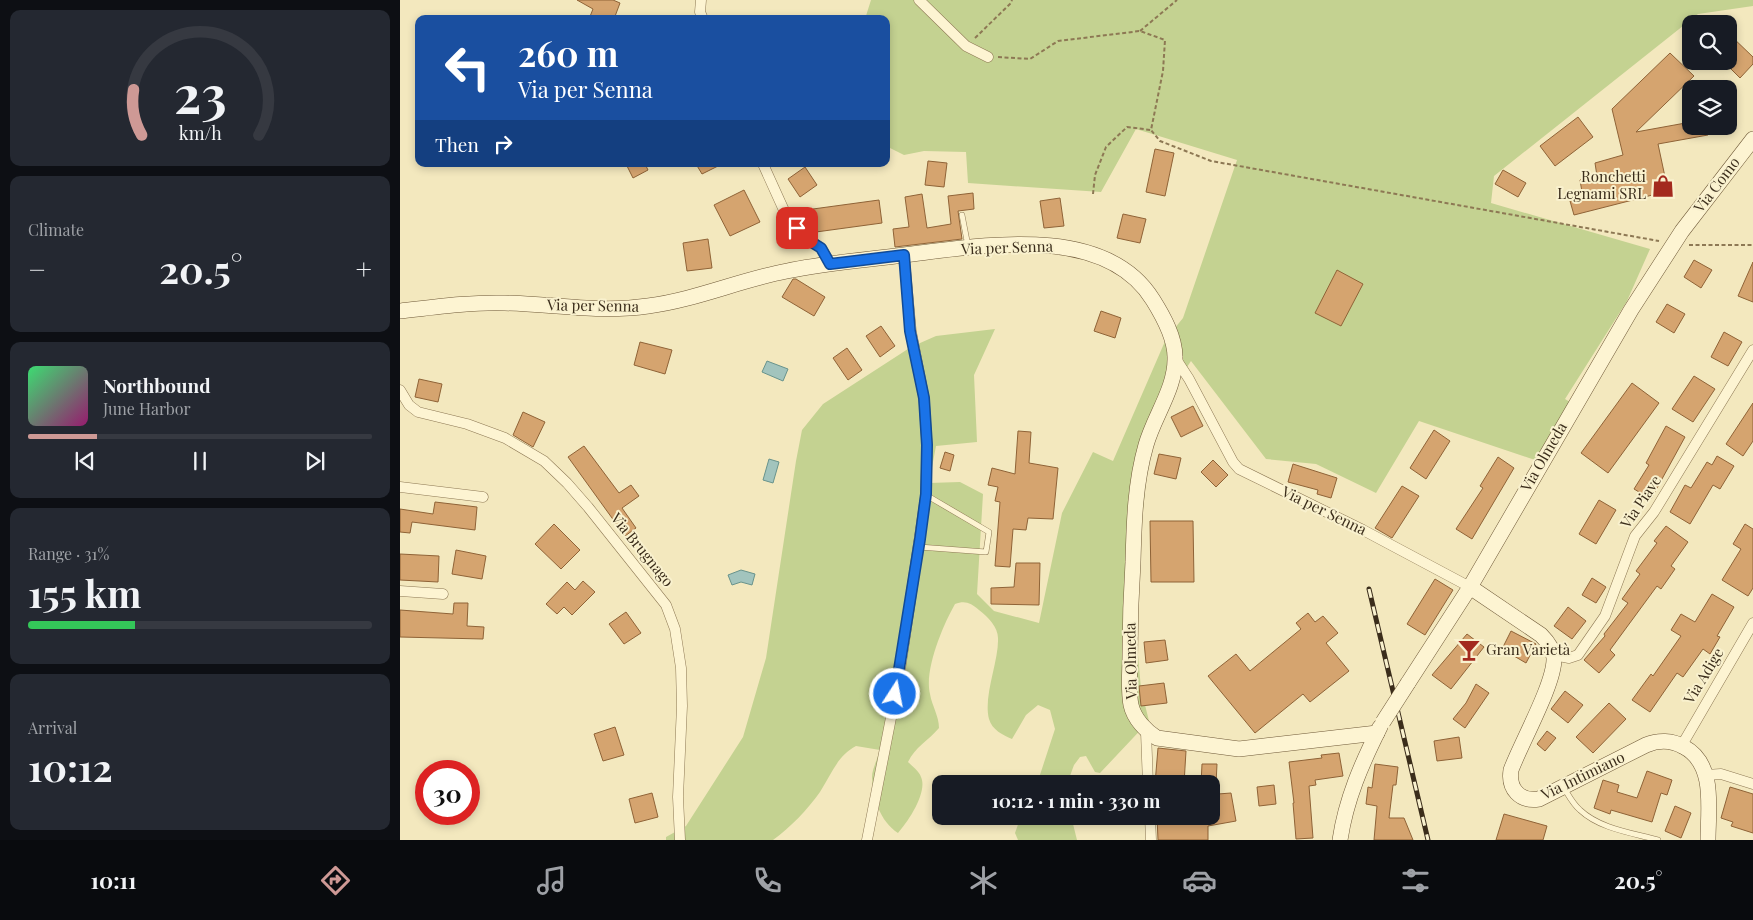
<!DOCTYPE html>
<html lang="en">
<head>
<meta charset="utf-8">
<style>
  :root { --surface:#171b24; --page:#242831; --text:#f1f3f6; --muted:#9ea1a6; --line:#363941; --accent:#ce9995 }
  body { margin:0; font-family:"Playfair Display",serif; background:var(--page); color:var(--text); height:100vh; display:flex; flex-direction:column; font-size:19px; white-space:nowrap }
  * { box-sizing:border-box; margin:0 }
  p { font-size:16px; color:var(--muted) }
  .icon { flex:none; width:28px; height:28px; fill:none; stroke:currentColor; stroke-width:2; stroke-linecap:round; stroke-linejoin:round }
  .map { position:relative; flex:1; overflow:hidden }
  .drawer { display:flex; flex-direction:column; gap:10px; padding:10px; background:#0d0f14; width:400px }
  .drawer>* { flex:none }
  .top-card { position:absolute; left:15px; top:15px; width:475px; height:152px; border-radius:10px; box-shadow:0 2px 8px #0003; background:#1a4fa0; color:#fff; overflow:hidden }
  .buttons { position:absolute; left:1282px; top:15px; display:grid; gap:10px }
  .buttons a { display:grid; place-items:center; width:55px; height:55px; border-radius:10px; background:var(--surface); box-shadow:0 2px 8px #0003; font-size:25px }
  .speed { position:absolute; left:15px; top:760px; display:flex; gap:10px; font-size:25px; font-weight:700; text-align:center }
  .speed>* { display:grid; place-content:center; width:65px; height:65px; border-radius:50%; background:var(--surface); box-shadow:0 2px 8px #0003; line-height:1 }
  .speed .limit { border:8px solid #d22; background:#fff; color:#111 }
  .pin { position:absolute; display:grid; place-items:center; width:42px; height:42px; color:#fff; margin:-21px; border-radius:10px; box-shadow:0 2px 8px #0006 }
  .me { position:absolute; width:55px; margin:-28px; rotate:11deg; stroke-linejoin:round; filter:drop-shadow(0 0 4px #0008) }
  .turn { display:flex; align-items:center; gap:18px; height:105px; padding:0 20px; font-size:22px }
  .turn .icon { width:65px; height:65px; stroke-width:2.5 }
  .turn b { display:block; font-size:35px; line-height:42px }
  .then { display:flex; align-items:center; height:48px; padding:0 20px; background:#0003; gap:10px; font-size:19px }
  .big { font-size:38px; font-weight:700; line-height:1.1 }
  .drawer .widget { flex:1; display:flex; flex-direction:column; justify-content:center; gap:8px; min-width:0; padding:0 18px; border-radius:10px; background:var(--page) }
  .drawer .dial { align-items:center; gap:0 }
  .dial svg { height:130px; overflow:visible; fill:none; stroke:var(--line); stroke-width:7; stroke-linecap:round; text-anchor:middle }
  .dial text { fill:var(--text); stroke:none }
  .song { display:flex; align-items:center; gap:15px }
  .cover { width:60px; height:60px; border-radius:8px; background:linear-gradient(135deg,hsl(140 70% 55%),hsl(320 70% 35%)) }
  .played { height:5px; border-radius:2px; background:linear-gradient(90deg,var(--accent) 20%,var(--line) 20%) }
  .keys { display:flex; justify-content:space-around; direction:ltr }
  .heat { display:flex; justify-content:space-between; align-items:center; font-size:28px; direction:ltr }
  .charge { height:8px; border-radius:4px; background:linear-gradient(90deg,#34c759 31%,var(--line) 0) }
  .trip { position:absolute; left:532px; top:775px; width:288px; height:50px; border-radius:10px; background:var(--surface); box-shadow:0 2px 8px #0003; font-weight:700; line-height:50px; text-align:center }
  .tabs { display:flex; height:80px; justify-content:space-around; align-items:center; background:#090b0e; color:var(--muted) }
  .tabs .icon { width:35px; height:35px }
  .tabs .current { color:var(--accent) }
  .tabs b { font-size:22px; color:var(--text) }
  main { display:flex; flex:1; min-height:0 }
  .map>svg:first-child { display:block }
  .green { fill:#c4d291 }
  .water { fill:#a2c4bd; stroke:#68938c }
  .building { fill:#d5a46f; stroke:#8f6337 }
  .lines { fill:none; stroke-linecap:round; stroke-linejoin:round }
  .lane-casing { stroke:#8d7854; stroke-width:6 }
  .street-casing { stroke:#8d7854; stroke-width:11 }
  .secondary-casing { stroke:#6f5938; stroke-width:16 }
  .path { stroke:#8d7854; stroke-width:2; stroke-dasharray:4 2.5; stroke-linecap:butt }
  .lane { stroke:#fdf4d2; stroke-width:5 }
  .street { stroke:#fdf4d2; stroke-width:10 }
  .secondary { stroke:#fdf4d2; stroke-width:15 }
  .rail-casing { stroke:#3b2d1b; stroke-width:5 }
  .rail { stroke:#f9f1ce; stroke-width:3; stroke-dasharray:9; stroke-linecap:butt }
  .secondary-bridge-casing { stroke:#6f5938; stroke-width:16; stroke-linecap:butt }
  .secondary-bridge { stroke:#fdf4d2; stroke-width:15 }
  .route-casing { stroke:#114b97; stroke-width:12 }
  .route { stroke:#1a73e8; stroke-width:9 }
  .labels { text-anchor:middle; stroke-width:4; stroke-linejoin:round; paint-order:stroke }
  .poi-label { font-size:15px; fill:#3b2d1b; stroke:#f9f1ce; text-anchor:end }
  .street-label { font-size:15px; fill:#3b2d1b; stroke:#f9f1ce }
</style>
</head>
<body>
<main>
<section class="drawer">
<div class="widget dial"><svg viewBox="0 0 100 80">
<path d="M14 69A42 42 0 1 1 86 69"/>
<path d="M14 69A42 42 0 0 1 9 41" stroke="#ce9995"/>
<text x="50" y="56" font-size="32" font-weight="700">23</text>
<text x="50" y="72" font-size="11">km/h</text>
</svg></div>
<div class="widget"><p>Climate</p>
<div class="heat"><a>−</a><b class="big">20.5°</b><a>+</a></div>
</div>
<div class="widget">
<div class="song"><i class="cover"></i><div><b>Northbound</b><p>June Harbor</p></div></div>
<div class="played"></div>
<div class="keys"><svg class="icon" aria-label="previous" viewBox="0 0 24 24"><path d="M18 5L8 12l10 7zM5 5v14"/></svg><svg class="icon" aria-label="pause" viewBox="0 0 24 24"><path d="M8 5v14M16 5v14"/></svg><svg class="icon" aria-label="next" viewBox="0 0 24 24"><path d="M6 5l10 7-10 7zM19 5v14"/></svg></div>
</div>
<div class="widget"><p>Range · 31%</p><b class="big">155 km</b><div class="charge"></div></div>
<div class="widget"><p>Arrival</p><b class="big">10:12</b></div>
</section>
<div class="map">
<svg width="1353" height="840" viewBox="0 0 1353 840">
  <rect width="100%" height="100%" fill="#f3e8be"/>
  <g class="green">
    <path d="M471,0H1353V6L1298,14L1094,176L1091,203L1250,249L1227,301L1165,399L1170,402L1135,460L1019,421L976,493L916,464L866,459L791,361L773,388L752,447L746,481L741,529L736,632L741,689L749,721L700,773L695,772L686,756L680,757L674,765L667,784H637L655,729L650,710L638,705L626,715L612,739C603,735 592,730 589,719C583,696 599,661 598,638C598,627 588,617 579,610C571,603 565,600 555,604C543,625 524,670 530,694C532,706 539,716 539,728C528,741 515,747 508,762C512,766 519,771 521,777C528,792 508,822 498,833C480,821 473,799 472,777C472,769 478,758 480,750L456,746C437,756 431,775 420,792C407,810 391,827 373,840H266V837L286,826L343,737L366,658L396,461L402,430L423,404L511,347L536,336L595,329L574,375L577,442L536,446L529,483L560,482L583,494L577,594L594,611L639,623L662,513L693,452L713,461L766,339L783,318L837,160L736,129L701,192L568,183L566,152L524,151L504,155L486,146V19H465Z"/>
    <polygon points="621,816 668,816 673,824 677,840 618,840 615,833"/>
  </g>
  <g class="water">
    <polygon points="367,361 388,369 383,381 362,372"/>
    <polygon points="369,459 379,462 373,483 363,480"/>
    <polygon points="341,570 355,574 352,585 341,582 332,585 328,575"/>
  </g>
  <g class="building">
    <polygon points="177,0 213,0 220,3 214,19 189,19 193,9"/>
    <polygon points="1329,34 1353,57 1353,64 1340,78 1329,67"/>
    <polygon points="1270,53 1294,76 1236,132 1291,122 1291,126 1306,126 1308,135 1258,144 1268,191 1174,215 1170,201 1183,198 1180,180 1197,176 1195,163 1223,155 1212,109"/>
    <polygon points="1178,117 1193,137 1155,166 1140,146"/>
    <polygon points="755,149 774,153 765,196 746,192"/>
    <polygon points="528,161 547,163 544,187 525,185"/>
    <polygon points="226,164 245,164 248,170 233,178"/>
    <polygon points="296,164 322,164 302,174"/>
    <polygon points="405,167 417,185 400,197 388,179"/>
    <polygon points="1103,170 1126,183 1118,197 1095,184"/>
    <polygon points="344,190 360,222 330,236 314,205"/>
    <polygon points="573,193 574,209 558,211 562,239 495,247 493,229 509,227 505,197 522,194 527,228 551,224 548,196"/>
    <polygon points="660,198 664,226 644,228 640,201"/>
    <polygon points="479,200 482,223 416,232 413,209"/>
    <polygon points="723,214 746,219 740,243 717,238"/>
    <polygon points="308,239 312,268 287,271 283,243"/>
    <polygon points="1294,260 1312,270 1301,288 1284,277"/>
    <polygon points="1353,262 1353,302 1338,296"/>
    <polygon points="937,270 963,284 941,326 915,313"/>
    <polygon points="393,279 396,279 425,297 414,316 382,297"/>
    <polygon points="1267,304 1285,314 1274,333 1256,322"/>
    <polygon points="701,311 721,318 715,338 694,331"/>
    <polygon points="481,326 495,346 480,357 466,336"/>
    <polygon points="1324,332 1342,342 1328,366 1311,357"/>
    <polygon points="240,342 272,350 265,374 234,365"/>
    <polygon points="447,348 462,370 448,380 433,358"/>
    <polygon points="1294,376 1315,389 1293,422 1272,409"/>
    <polygon points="19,379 42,384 38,402 15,397"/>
    <polygon points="1232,383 1259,403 1208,473 1181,453"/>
    <polygon points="1353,403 1353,441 1343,456 1326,444"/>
    <polygon points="793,406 803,426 781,437 771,417"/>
    <polygon points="123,412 145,422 133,447 113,435"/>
    <polygon points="1266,426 1285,437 1251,499 1234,489 1249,465 1246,463"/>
    <polygon points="1034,430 1050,441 1026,479 1010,468"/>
    <polygon points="618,431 631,432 629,463 658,468 653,519 628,518 626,530 613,529 610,567 595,566 600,502 595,501 598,487 588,485 592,468 615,474"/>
    <polygon points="184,446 219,493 231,485 239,496 222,508 236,528 225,536 168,457"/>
    <polygon points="545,452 554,455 550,471 540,468"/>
    <polygon points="759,454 781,458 776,479 754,474"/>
    <polygon points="1317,456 1334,466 1320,489 1313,485 1290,524 1270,512 1285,485 1291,488 1307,462 1312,465"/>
    <polygon points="1098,457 1114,468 1072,539 1056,529 1083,488 1080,486"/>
    <polygon points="813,460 828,475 816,487 801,472"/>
    <polygon points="893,464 937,478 931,498 917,494 918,490 888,482"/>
    <polygon points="1002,486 1019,496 992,538 975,528"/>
    <polygon points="1199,500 1216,510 1196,544 1179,534"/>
    <polygon points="35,502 77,507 75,530 12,522 10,533 0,532 0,509 33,514"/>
    <polygon points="750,521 793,521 794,582 751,582"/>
    <polygon points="154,524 180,550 161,569 135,544"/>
    <polygon points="1345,524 1353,529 1353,588 1348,596 1322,580 1341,549 1333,544"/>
    <polygon points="1266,526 1288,542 1271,566 1275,569 1261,589 1257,586 1210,650 1215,655 1199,673 1184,660 1205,636 1204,634 1228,603 1222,599 1240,574 1236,571 1257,543 1254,541"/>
    <polygon points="56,550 86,556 82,579 52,574"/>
    <polygon points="0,554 39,556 38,582 0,580"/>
    <polygon points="616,563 640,563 639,605 591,604 591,588 614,587"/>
    <polygon points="1192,578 1206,587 1196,603 1182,595"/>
    <polygon points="1035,579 1053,590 1025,635 1007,624"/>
    <polygon points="183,581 195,592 172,615 164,607 157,614 146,604 167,582 175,590"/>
    <polygon points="1312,594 1334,607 1317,636 1320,637 1310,654 1303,649 1283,677 1277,673 1250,712 1232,700 1251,674 1253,676 1281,636 1271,630 1281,614 1295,622"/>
    <polygon points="54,603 68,603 67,626 84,627 83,639 0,637 0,610 53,614"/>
    <polygon points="1168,607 1186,621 1172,639 1154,626"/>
    <polygon points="226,612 241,633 224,644 209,624"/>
    <polygon points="908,613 915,622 923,616 938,633 926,643 949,671 910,702 903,694 855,733 808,676 836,654 850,671 901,629 896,623"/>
    <polygon points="1111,631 1136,644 1126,663 1102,649"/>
    <polygon points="1067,634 1084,647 1051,689 1032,675"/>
    <polygon points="765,640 768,660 746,663 744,642"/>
    <polygon points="764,683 767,703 741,706 739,686"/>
    <polygon points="1076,684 1089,693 1065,728 1053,719 1066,703"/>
    <polygon points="1165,691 1183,705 1168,723 1151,709"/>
    <polygon points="1209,703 1226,719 1193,753 1176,737"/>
    <polygon points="215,727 224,755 203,761 194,734"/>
    <polygon points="1147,731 1156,738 1145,751 1137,744"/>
    <polygon points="1059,737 1062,758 1037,761 1034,741"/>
    <polygon points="758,748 786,751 784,784 755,784"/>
    <polygon points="939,753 943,776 915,780 916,785 909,786 913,838 896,839 893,803 894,803 889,762 922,758 921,755"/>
    <polygon points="802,764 817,764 816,784 801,784"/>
    <polygon points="975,764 998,767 996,785 993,785 989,818 1004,818 1013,840 974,840 977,806 966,804 968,787 972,788"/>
    <polygon points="1247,771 1272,780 1267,795 1261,793 1252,822 1211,810 1210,814 1194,808 1203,780 1219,785 1217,792 1237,798"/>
    <polygon points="874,785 876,804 859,806 857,787"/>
    <polygon points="1330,787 1353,794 1353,833 1331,826 1333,822 1321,818"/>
    <polygon points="252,793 258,817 235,823 229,799"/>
    <polygon points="831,793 836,821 808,826 808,840 758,840 757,816 819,816 818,794"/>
    <polygon points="1275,806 1291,813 1281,838 1265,831"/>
    <polygon points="1104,814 1147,826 1143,840 1096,840"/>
  </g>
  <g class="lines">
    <defs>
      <g id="lane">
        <polyline points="562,215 568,246"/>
        <polyline points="519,547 586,552 589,532 526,495"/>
        <path d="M1164,788C1169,796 1173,804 1180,810C1200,829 1233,833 1258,840"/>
      </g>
      <g id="street">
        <polyline points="301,0 300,12 303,19"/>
        <polyline points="519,0 566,46 588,57"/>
        <polyline points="363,164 387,217 408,239 421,248 430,263"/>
        <polyline points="776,359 789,379 833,462 839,469 963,530 1070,587"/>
        <polyline points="0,390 9,405 18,412 67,424 105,438 144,461 167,483 188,507 266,605 275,629 281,668 282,706 278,797 280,840"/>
        <polyline points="0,487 83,497"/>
        <polyline points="0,591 43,594"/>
        <polyline points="1154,655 1169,658 1178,655 1205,616 1235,536 1254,512 1353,350"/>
        <polyline points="746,732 748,784"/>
        <polyline points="1282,745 1353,623"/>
        <polyline points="1306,775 1321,774 1353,784"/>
        <polyline points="750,816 751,840"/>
        <polyline points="467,840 499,677 526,494 527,445 524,398 511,331 504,255"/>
      </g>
      <g id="secondary">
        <path d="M0,311C35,307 70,302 105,303C153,304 200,313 248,306C295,300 340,280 387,271C425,263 465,260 504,255C579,246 705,222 753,300C763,316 775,337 775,357C776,388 754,416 746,445C735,483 734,523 733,562C731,593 730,624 730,655C730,671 728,690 731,705C734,719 746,731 757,738L839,749L977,733"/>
        <path d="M1070,587L1141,635C1147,641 1153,648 1154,658C1155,683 1121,743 1111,770C1108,789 1120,802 1139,799L1246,745C1258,740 1272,740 1284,747C1316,764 1308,809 1308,840"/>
        <polyline points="1008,683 1070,587 1231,310 1282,231 1353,139"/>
        <path d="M940,840C946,799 962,763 980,727"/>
      </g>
    </defs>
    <use href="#lane" class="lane-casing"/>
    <use href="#street" class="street-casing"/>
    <use href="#secondary" class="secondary-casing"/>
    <g class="path">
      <polyline points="740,31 777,0"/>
      <polyline points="575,38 611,3 612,0"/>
      <polyline points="598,57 630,59 658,41 740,31 765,40 763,71 751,130 760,141 811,161 1259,241"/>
      <polyline points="693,194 695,175 706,147 727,127 751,130"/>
      <polyline points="1289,245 1353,245"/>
    </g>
    <use href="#lane" class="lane"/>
    <use href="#street" class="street"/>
    <use href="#secondary" class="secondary"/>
    <defs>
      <polyline id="rail" points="969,589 1028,840"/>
    </defs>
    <use href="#rail" class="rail-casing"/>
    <use href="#rail" class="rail"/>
    <defs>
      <polyline id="secondary-bridge" points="983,722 1008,683"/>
    </defs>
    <use href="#secondary-bridge" class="secondary-bridge-casing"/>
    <use href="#secondary-bridge" class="secondary-bridge"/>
  </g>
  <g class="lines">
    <defs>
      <polyline id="route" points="397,228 408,240 421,248 430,264 504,255 510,331 524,398 527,445 526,494 520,539 495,694"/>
    </defs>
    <use href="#route" class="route-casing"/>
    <use href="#route" class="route"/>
  </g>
  <defs>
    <symbol id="shop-bare" viewBox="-9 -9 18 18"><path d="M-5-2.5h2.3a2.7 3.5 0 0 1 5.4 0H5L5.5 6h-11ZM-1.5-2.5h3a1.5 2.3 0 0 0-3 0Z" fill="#a32a1e" stroke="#f9f1ce" stroke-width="2.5" paint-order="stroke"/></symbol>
    <symbol id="bar-bare" viewBox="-9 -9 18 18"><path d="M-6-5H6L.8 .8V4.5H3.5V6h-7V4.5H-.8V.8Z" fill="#a32a1e" stroke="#f9f1ce" stroke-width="2.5" paint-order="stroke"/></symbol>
  </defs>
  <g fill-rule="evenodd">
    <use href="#shop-bare" x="1247" y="170" width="32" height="32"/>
    <use href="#bar-bare" x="1053" y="634" width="32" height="32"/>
  </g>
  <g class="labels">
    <g class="poi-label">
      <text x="1246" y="182">Ronchetti<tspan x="1246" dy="17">Legnami SRL</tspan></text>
      <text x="1086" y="655" text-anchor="start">Gran Varietà</text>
    </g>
    <g class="street-label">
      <text transform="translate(1317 185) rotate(-53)" y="5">Via Como</text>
      <text transform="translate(607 248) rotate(-2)" y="5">Via per Senna</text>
      <text transform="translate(193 306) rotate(1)" y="5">Via per Senna</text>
      <text transform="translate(1144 457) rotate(-60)" y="5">Via Olmeda</text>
      <text transform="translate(1241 502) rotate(-56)" y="5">Via Piave</text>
      <text transform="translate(924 511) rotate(26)" y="5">Via per Senna</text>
      <text transform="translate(242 550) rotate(51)" y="5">Via Brugnago</text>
      <text transform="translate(731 661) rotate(-91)" y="5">Via Olmeda</text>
      <text transform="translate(1304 676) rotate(-59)" y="5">Via Adige</text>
      <text transform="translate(1183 776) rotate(-26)" y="5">Via Intimiano</text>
    </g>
  </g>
</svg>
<div class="buttons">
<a><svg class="icon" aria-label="search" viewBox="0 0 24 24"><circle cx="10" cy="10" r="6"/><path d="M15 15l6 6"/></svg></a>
<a><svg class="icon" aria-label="layers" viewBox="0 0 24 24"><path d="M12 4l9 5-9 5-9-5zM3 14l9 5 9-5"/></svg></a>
</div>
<div class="speed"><div class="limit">30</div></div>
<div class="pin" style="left:397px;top:228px;background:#d93025"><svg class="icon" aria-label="arrive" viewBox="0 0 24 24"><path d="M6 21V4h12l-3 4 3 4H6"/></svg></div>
<svg class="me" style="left:495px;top:694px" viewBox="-20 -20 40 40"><circle r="17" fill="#1a73e8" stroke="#fff" stroke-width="3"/><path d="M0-11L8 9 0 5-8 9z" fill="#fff"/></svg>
<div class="trip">10:12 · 1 min · 330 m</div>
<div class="top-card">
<div class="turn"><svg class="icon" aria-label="left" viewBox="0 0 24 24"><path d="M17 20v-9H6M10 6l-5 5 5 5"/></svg><div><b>260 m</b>Via per Senna</div></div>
<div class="then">Then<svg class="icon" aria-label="right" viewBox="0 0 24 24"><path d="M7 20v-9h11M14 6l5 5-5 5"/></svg></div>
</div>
</div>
</main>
<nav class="tabs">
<b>10:11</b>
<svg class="icon current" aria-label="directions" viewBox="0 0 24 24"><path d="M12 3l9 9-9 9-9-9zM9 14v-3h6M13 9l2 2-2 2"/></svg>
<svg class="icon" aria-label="music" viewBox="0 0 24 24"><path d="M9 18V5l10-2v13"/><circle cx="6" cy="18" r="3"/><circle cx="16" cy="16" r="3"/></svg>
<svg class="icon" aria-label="phone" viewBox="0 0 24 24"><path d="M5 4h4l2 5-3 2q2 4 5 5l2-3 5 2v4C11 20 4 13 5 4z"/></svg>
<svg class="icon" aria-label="climate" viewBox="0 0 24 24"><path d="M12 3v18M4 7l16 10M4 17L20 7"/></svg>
<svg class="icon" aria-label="car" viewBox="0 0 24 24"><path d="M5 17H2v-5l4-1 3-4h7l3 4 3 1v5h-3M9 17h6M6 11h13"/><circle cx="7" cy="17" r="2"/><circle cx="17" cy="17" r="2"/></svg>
<svg class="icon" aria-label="filters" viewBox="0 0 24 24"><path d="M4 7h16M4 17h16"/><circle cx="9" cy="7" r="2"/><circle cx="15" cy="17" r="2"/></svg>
<b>20.5°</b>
</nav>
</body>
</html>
